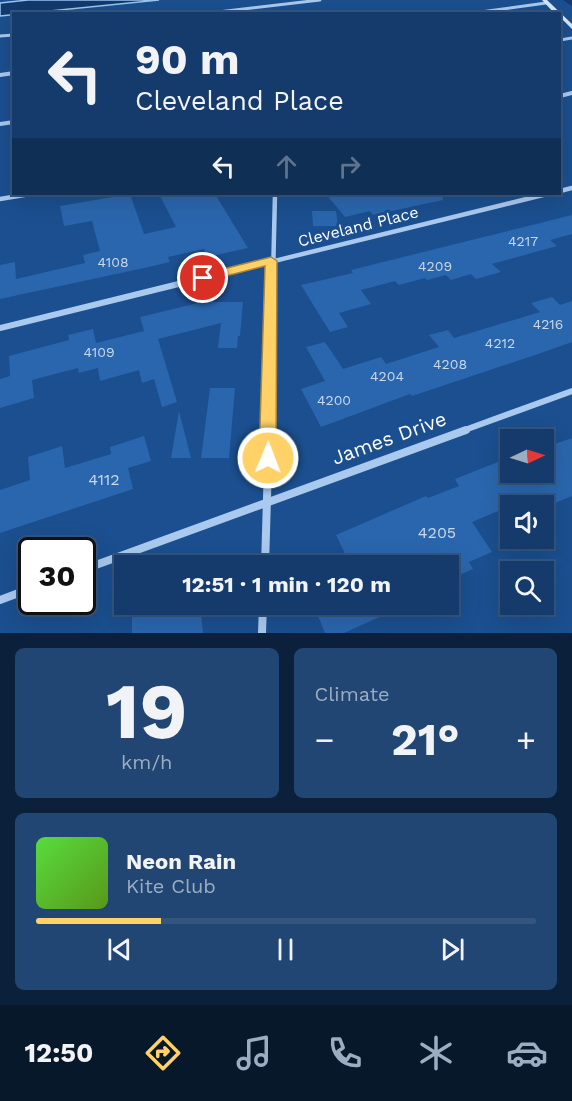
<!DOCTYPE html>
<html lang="en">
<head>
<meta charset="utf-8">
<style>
  :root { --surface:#143b6b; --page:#214673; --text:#f1f3f6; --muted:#9dadc1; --line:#33557e; --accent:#ffd166 }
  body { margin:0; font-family:"Work Sans",sans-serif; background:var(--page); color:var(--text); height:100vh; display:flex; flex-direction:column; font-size:22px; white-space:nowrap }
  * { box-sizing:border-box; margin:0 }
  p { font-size:20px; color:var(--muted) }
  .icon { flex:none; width:33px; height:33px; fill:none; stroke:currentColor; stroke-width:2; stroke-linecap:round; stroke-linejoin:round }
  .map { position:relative; height:633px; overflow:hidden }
  .drawer { display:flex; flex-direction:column; gap:15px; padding:15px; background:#0b203b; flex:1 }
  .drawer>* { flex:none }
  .banner { position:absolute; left:12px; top:12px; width:549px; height:183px; border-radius:0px; box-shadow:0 6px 24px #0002,0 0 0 2px var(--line); background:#143b6b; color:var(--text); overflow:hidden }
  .needle { width:39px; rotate:86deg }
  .tools { position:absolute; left:500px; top:429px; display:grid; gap:12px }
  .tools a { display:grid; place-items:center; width:54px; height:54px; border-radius:0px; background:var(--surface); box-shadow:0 6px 24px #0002,0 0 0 2px var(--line); font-size:30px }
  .speed { position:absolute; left:18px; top:537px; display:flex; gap:12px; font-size:30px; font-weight:700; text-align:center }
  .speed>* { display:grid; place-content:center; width:78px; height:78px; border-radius:50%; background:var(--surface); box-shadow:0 6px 24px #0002,0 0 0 2px var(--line); line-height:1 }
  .speed .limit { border:3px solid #111; border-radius:9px; background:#fff; color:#111 }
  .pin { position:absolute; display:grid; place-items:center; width:51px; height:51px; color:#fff; margin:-26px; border:3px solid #fff; border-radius:50%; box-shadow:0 2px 6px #0007 }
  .me { position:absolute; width:66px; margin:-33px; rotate:1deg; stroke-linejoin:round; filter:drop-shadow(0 0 4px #0008) }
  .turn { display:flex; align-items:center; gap:21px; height:126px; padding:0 24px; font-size:27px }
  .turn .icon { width:78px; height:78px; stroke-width:2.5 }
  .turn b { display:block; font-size:42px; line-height:51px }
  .lanes { display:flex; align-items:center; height:57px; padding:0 24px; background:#0003; justify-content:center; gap:30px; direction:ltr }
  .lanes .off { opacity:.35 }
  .big { font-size:45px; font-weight:700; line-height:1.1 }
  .drawer .tile { flex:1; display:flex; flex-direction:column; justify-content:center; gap:9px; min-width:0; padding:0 21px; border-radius:9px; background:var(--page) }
  .drawer .dial { align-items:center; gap:0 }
  .dial b { font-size:78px; line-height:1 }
  .song { display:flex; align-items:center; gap:18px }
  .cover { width:72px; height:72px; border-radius:9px; background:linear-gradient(135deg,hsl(110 70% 55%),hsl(90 70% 35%)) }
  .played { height:6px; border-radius:3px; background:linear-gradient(90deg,var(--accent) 25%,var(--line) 25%) }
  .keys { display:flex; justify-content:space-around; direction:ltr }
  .heat { display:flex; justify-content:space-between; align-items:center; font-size:33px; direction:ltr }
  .drawer .tiles { flex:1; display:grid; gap:15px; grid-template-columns:1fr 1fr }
  .tile:last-child { grid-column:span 2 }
  .trip { position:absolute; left:114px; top:555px; width:345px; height:60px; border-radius:0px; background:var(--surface); box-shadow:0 6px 24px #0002,0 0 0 2px var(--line); font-weight:700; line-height:60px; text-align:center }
  .tab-bar { display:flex; height:96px; justify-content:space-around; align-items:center; background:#08182b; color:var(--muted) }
  .tab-bar .icon { width:42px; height:42px }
  .tab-bar .selected { color:var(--accent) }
  .tab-bar b { font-size:27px; color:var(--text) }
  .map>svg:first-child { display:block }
  .water { fill:#123a6d; stroke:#9cc4f0; stroke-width:1.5 }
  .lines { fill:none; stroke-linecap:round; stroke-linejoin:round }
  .canal { fill:#123a6d; fill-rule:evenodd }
  .building { fill:#2a66ad }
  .street-far4 { stroke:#a9c9ee; stroke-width:3 }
  .street-far3 { stroke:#a9c9ee; stroke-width:4 }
  .street-far2 { stroke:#a9c9ee; stroke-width:4.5 }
  .street-far1 { stroke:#a9c9ee; stroke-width:6 }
  .street { stroke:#a9c9ee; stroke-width:8 }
  .secondary { fill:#d6e6fa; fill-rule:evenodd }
  .route { fill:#ffd166; stroke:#a68842; stroke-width:1.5 }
  .labels { text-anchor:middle; stroke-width:6; stroke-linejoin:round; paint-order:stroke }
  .number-label { font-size:14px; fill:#cad9ea }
  .street-label { font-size:16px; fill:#fff; stroke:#1b4f8f }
  .near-number-label { font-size:16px; fill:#cad9ea }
  .near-street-label { font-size:20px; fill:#fff; stroke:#1b4f8f }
</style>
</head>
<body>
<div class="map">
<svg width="572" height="633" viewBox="0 0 572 633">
  <rect width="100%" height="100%" fill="#1b4f8f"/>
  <polygon class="water" points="28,0 159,0 0,16 0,3"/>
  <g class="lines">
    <polygon class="canal" points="563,0 572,0 572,6"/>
  </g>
  <g class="building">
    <polygon points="130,194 144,234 176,227 159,194 215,194 248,248 207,257 204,249 168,257 170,262 144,268 0,299 0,265 15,262 16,279 85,263 83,255 100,251 92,221 64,226 60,206"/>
    <polygon points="326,194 442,194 443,200 373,215 370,211 345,217"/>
    <polygon points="312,211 336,211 338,226 313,226"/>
    <polygon points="572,215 572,234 550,240 557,246 492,264 501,272 476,279 471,274 451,280 446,275 427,280 425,278 399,285 395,281 361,290 371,304 339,313 348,327 330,332 301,285 353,273 351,270"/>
    <polygon points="552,297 560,305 572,301 572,342 541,353 412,396 410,394 321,427 301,389 325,381 306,347 325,342 343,369 381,357 386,364 439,347 429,335 448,330 454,338 540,312 531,303"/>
    <polygon points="202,302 243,302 240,336 238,336 237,348 218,348 221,323 158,339 177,402 162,407 154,379 142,383 139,370 100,381 98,368 79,373 78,368 32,380 34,398 0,408 0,379 10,376 9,356 69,340 68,335 93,329 96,343 144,331 140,317"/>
    <polygon points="210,388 235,388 229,458 201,458"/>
    <polygon points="179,411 191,458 171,458"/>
    <polygon points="144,436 151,461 128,468 133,489 0,533 0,490 30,480 28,457 62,446 65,468 111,454 110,447"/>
    <polygon points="572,438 572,496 550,505 541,493 472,522 492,552 469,562 473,569 448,580 448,566 351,566 336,535 426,496 428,498 459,486 455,479 498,462 507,472 543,472 543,448"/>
    <polygon points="175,604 200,604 203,633 132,633 132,613"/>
    <polygon points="313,604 408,604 344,633 325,633"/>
  </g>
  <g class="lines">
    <g class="street-far4">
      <polyline points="201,14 320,0"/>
      <polyline points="466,14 546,3"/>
      <polyline points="0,36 14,35"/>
      <polyline points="560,40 572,38"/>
    </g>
    <g class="street-far3">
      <polyline points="0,75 14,73"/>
      <polyline points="560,96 572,93"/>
      <polyline points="0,124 14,122"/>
    </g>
    <g class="street-far2">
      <polyline points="560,191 572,188"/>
      <polyline points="0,199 30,194"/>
      <polyline points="209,277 547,194"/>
      <polyline points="273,277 275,194"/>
    </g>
    <g class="street-far1">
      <polyline points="0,328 215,275"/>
      <polyline points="269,431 273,275"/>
      <polyline points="462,431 572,391"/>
    </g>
    <g class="street">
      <polyline points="265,566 269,430"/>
      <polyline points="82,570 466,430"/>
      <polyline points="0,600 32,588"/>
      <polyline points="262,633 263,604"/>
    </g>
    <polygon class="secondary" points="542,0 547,0 572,24 572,29 560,17 560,14 555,14"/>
  </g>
  <polygon class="route" points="271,257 277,261 276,458 274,463 268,466 261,463 259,458 265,266 203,282 197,278 199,275"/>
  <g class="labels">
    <g class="number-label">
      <text x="523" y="246">4217</text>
      <text x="113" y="267">4108</text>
      <text x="435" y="271">4209</text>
      <text x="548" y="329">4216</text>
      <text x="500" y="348">4212</text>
      <text x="99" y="357">4109</text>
      <text x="450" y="369">4208</text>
      <text x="387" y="381">4204</text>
      <text x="334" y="405">4200</text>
    </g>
    <g class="street-label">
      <text transform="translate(358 226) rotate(-14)" y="6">Cleveland Place</text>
    </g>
    <g class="near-number-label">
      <text x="104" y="485">4112</text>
      <text x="437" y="538">4205</text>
    </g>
    <g class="near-street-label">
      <text transform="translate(389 438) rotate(-20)" y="7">James Drive</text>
    </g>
  </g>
</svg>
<div class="tools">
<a><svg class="needle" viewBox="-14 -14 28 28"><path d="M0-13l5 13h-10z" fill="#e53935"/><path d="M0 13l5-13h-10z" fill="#9dadc1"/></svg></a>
<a><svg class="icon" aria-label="sound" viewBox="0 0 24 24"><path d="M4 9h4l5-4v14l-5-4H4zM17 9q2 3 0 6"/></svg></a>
<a><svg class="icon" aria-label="search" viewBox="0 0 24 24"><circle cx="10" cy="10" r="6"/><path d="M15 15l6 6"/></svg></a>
</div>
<div class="speed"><div class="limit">30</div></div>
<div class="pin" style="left:203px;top:278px;background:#d93025"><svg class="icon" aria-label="arrive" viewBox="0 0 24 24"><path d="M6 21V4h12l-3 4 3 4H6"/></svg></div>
<svg class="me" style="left:268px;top:458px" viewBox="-20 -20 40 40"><circle r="17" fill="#ffd166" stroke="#fff" stroke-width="3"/><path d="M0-11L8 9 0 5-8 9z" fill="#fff"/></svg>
<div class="trip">12:51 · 1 min · 120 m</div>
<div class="banner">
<div class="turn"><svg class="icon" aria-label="left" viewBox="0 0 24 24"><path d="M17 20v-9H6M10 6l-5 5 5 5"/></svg><div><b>90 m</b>Cleveland Place</div></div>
<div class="lanes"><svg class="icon" aria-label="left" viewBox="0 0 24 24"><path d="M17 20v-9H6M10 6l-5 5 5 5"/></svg><svg class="icon off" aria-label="ahead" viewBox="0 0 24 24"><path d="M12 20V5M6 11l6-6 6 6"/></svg><svg class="icon off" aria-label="right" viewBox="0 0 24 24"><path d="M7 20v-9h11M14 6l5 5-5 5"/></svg></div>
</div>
</div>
<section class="drawer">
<div class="tiles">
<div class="tile dial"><b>19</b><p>km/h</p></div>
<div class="tile"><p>Climate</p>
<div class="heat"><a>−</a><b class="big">21°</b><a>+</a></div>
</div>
<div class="tile">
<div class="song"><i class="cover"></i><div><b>Neon Rain</b><p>Kite Club</p></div></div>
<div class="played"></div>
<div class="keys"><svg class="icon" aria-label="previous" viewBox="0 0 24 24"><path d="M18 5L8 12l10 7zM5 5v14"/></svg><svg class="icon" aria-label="pause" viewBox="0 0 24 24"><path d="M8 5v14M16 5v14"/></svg><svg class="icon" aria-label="next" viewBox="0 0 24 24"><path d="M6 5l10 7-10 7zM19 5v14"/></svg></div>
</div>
</div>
</section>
<nav class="tab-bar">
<b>12:50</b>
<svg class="icon selected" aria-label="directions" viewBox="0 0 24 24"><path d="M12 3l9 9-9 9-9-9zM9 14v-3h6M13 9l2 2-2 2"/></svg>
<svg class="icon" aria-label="music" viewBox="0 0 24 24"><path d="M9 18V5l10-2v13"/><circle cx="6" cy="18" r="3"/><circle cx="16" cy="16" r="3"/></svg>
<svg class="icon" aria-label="phone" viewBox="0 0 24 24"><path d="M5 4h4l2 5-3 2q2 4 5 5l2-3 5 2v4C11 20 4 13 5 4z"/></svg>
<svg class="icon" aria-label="climate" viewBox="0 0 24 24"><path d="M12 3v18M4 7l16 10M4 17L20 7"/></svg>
<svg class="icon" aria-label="car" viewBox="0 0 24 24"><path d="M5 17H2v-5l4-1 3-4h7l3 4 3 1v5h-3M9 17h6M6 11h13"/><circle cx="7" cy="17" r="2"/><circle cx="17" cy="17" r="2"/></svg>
</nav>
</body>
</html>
